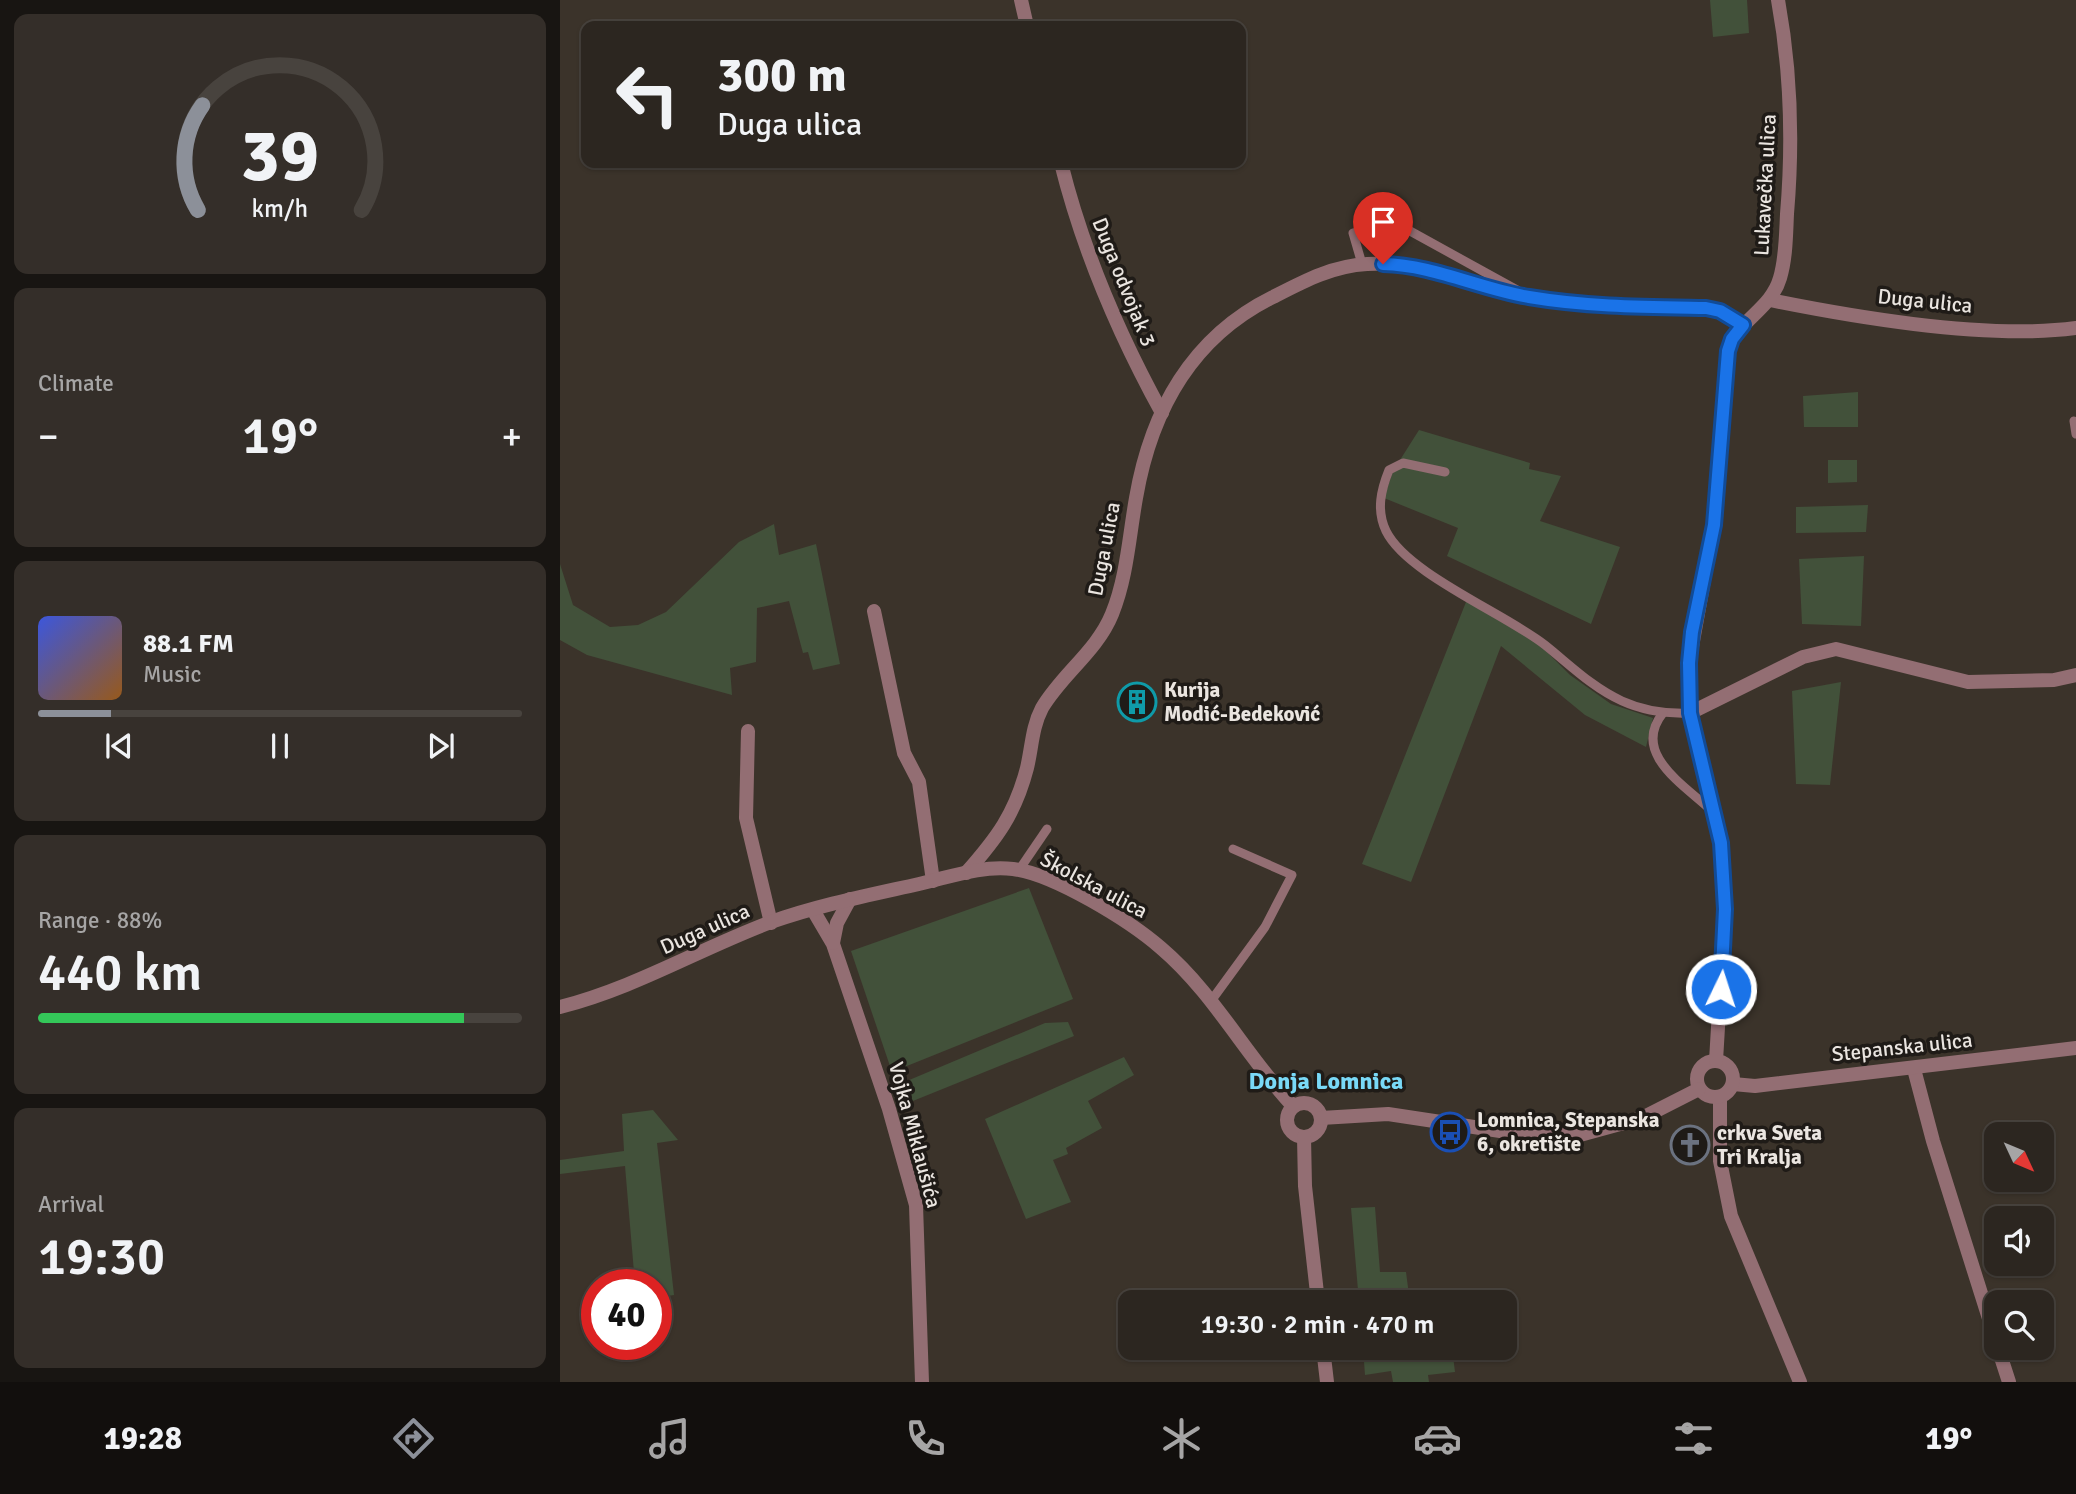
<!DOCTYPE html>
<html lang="en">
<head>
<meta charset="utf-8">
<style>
  :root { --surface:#2c2620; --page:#342e29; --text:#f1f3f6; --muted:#a6a5a5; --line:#48433e; --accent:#8c9099 }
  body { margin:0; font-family:Signika,sans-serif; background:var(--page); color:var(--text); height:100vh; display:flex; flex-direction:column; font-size:26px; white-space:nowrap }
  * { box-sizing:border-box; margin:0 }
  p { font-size:23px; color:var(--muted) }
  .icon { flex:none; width:38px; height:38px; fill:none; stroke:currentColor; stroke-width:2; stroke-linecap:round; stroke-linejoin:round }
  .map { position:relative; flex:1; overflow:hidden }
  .details { display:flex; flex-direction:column; gap:14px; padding:14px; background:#181512; width:560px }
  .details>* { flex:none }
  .guide { position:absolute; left:21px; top:21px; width:665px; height:147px; border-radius:14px; box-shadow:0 2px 5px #0004,0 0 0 2px var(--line); background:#2c2620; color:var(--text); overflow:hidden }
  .needle { width:46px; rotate:134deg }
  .fabs { position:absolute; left:1424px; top:1122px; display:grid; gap:14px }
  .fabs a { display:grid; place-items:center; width:70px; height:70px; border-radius:14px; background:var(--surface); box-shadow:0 2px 5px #0004,0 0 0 2px var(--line); font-size:35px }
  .speed { position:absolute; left:21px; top:1269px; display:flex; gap:14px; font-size:35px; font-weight:700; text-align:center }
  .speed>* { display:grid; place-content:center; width:91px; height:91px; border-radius:50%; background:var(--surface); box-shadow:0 2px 5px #0004,0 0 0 2px var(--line); line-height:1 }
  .speed .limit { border:10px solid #d22; background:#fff; color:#111 }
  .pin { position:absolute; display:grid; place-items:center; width:60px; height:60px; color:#fff; margin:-72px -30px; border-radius:50% 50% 50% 0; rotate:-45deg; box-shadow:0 0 7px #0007 }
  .pin .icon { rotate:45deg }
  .me { position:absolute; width:77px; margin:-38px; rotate:4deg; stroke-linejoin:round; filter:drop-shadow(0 0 5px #0008) }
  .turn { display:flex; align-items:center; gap:24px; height:147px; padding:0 21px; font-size:32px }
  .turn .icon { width:91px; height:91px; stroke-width:2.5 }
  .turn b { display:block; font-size:49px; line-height:60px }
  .big { font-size:52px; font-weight:600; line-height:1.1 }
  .details .tile { flex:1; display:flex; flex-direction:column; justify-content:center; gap:10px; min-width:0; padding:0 24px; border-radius:14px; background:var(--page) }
  .details .dial { align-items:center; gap:0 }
  .dial svg { height:182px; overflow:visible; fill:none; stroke:var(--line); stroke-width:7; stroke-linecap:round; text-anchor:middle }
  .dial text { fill:var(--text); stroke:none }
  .song { display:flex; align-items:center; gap:21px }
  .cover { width:84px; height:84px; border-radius:10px; background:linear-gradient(135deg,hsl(230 70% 55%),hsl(30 70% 35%)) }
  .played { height:7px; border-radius:4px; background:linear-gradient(90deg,var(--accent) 15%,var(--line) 15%) }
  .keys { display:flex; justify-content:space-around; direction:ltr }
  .heat { display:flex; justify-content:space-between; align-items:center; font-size:38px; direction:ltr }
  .charge { height:10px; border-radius:5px; background:linear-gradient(90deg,#34c759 88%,var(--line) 0) }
  .trip { position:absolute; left:558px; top:1290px; width:399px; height:70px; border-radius:14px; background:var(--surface); box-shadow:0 2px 5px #0004,0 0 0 2px var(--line); font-weight:600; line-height:70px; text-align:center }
  .tabs { display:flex; height:112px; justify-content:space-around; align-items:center; background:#120f0d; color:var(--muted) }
  .tabs .icon { width:49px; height:49px }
  .tabs .active { color:var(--accent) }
  .tabs b { font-size:32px; color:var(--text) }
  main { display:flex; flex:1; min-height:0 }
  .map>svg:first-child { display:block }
  .green { fill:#42513a }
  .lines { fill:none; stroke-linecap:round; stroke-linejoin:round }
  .service { stroke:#936e73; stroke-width:9 }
  .minor { stroke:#936e73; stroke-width:14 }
  .tertiary { stroke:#936e73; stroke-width:14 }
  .route-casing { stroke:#114b97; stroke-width:18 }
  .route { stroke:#1a73e8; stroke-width:12 }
  .labels { text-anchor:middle; stroke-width:7; stroke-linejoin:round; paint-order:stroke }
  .street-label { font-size:21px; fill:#eae5e0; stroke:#1f1b17 }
  .poi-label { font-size:21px; font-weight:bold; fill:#eae5e0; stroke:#1f1b17; text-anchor:start }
  .quarter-label { font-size:24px; font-weight:bold; fill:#79d9f7; stroke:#1f1b17 }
</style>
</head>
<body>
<main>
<section class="details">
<div class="tile dial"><svg viewBox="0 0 100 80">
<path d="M14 69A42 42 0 1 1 86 69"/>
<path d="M14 69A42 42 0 0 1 16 23" stroke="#8c9099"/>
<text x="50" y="56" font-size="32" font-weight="700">39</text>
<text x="50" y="72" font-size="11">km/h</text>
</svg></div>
<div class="tile"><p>Climate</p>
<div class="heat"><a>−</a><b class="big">19°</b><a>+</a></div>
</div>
<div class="tile">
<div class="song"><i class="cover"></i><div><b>88.1 FM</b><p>Music</p></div></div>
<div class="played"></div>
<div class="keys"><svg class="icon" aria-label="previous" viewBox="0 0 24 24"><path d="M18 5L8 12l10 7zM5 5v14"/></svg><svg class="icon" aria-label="pause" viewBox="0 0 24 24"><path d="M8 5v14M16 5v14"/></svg><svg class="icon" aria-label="next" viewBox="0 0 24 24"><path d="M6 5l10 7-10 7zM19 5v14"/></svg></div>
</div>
<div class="tile"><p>Range · 88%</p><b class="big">440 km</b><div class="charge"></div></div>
<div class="tile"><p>Arrival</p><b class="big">19:30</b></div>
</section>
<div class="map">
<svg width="1516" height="1382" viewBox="0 0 1516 1382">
  <rect width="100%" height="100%" fill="#3b332a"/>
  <g class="green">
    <polygon points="1150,0 1187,0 1189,33 1153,37"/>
    <polygon points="1298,392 1298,427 1244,427 1243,396"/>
    <polygon points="859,430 970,463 969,469 1001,476 980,521 1060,547 1031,624 887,556 898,528 824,498 833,471"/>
    <polygon points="1268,460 1297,460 1297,482 1268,483"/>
    <polygon points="1308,505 1306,532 1236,533 1236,507"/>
    <polygon points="214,524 219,555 256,544 280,664 253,670 248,652 243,653 229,601 197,608 196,662 170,668 172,695 27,655 0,640 0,564 13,605 50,627 78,625 106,612 179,542"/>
    <polygon points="1304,556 1301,626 1242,624 1239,559"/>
    <polygon points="908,597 981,646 1010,675 1051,704 1093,718 1086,747 1025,715 941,646 851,882 802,864"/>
    <polygon points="1281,682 1270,785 1236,784 1232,691"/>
    <polygon points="469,888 513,999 332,1072 291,951"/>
    <polygon points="508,1022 514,1036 343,1105 335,1086 485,1023"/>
    <polygon points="564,1057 574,1075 528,1101 542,1128 506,1148 508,1154 493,1160 511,1202 466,1219 425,1119"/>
    <polygon points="93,1110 118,1140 97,1143 114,1295 96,1298 96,1284 75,1284 65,1166 0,1174 0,1160 64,1151 62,1114"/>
    <polygon points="815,1207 820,1272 846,1272 849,1295 884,1290 886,1302 799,1302 791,1208"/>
    <polygon points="803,1348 892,1348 895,1372 868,1375 869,1382 833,1382 831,1371 805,1375"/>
  </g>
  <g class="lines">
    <g class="service">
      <polyline points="802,264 793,233 824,224 841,226 957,290"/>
      <polyline points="1514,421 1516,434"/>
      <path d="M885,472L843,463L829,470C821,490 816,510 826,531C847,574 946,614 985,645C1010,665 1033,688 1062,701C1084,711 1106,714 1130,713"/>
      <path d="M1103,713C1070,754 1126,786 1153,812"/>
      <polyline points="459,870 487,829"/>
      <polyline points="651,1001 705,927 732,875 673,849"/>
    </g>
    <g class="minor">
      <polyline points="461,0 467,26"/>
      <path d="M501,163C523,251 558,333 602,413"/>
      <path d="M1210,300C1299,318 1427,340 1516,328"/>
      <polyline points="314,611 344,753 359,782 373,881"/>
      <polyline points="1130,713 1243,657 1276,649 1408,682 1494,680 1516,675"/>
      <polyline points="188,731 186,818 211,923"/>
      <path d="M406,873C437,838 455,814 467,768C472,747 472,727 482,708C502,674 537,651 552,614C567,577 569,537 576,498C591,411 632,337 713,297C744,281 772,266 807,264C862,261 913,286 966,297C1025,308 1086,307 1146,308L1160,311L1183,325"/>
      <polyline points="253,910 273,944 329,1109 356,1205 362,1382"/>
      <polyline points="273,943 277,923 290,899"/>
      <path d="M0,1007C75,988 139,949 211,922C259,905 310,895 359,884C390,877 422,865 453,869C494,874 570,921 601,948C654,993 686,1056 733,1106"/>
      <polyline points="1354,1069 1373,1141 1437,1344"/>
      <polyline points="1173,1084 1195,1086 1516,1048"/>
      <polyline points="1160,1097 1160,1161 1171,1216 1240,1382"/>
      <polyline points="1438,1348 1449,1382"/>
    </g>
    <g class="tertiary">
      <circle cx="1155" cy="1079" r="18"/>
      <path d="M1156,1061L1165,909L1163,868L1161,843L1130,713L1129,663L1154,525L1168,351C1177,320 1211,310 1220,278C1226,258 1226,235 1227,214C1233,143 1231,71 1218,0"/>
      <circle cx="744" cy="1120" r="17"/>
      <polyline points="761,1118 828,1114 960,1134 1020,1135 1082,1118 1139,1089"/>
      <polyline points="744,1137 745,1186 758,1302"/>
      <polyline points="763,1348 767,1382"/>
    </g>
  </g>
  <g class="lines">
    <defs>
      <path id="route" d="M823,264C873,265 920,289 969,297C1028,307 1087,307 1146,308L1160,311L1183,325L1172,339L1168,351L1154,525L1132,632L1129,663L1130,713L1161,843L1165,909L1161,989"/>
    </defs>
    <use href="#route" class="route-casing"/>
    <use href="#route" class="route"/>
  </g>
  <defs>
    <symbol id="building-ring" viewBox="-11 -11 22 22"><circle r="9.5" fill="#1f1b17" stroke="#0f9aa8" stroke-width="1.5"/><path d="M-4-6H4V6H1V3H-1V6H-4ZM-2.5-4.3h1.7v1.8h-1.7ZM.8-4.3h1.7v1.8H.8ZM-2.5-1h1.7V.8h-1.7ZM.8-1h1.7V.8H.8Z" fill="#0f9aa8"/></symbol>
    <symbol id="bus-ring" viewBox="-11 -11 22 22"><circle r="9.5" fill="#1f1b17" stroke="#1a4fb4" stroke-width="1.5"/><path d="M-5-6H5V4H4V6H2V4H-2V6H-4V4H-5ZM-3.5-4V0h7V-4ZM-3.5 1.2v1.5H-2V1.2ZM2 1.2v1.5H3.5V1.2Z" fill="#1a4fb4"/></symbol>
    <symbol id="church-ring" viewBox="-11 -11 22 22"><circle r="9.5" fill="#1f1b17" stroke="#6b7280" stroke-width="1.5"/><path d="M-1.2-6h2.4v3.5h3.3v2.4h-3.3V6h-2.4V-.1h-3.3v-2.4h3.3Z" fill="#6b7280"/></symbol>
  </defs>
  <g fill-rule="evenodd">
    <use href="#building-ring" x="555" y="680" width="44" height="44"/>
    <use href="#bus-ring" x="868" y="1110" width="44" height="44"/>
    <use href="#church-ring" x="1108" y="1123" width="44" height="44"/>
  </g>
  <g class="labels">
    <g class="street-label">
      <text transform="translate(1205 185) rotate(-87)" y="7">Lukavečka ulica</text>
      <text transform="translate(564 282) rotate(68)" y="7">Duga odvojak 3</text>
      <text transform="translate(1365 301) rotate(6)" y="7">Duga ulica</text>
      <text transform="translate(544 549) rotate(-79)" y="7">Duga ulica</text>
      <text transform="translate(534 885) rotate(28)" y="7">Školska ulica</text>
      <text transform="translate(145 929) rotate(-24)" y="7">Duga ulica</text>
      <text transform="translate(1342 1047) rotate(-6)" y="7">Stepanska ulica</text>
      <text transform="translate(355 1135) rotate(75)" y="7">Vojka Miklaušića</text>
    </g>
    <g class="poi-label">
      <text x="604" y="697">Kurija<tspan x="604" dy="24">Modić-Bedeković</tspan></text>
      <text x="917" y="1127">Lomnica, Stepanska<tspan x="917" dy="24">6, okretište</tspan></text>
      <text x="1157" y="1140">crkva Sveta<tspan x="1157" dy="24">Tri Kralja</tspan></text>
    </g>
    <g class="quarter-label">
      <text x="766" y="1089">Donja Lomnica</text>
    </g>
  </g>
</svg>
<div class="fabs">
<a><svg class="needle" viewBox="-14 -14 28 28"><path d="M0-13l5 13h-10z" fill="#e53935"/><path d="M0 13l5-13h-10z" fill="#a6a5a5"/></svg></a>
<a><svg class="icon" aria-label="sound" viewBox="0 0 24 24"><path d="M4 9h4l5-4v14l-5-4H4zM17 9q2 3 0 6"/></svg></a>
<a><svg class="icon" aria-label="search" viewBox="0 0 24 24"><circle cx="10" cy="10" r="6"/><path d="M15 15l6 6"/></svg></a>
</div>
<div class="speed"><div class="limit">40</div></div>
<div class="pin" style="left:823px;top:264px;background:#d93025"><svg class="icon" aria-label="arrive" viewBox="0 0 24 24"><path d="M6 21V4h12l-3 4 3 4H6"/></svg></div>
<svg class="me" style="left:1161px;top:989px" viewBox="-20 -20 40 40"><circle r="17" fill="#1a73e8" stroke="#fff" stroke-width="3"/><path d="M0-11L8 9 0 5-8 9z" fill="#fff"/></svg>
<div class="trip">19:30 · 2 min · 470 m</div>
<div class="guide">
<div class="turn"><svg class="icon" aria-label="left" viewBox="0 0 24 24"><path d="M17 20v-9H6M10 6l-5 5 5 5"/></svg><div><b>300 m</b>Duga ulica</div></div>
</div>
</div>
</main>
<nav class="tabs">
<b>19:28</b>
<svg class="icon active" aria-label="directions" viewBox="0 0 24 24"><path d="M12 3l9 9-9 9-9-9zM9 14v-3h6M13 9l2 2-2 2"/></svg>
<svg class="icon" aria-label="music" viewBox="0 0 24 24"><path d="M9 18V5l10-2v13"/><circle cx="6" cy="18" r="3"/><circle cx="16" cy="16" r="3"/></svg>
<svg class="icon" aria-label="phone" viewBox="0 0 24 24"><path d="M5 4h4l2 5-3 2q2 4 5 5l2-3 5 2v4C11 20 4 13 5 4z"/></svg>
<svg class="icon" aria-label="climate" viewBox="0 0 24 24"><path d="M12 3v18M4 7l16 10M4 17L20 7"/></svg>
<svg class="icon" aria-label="car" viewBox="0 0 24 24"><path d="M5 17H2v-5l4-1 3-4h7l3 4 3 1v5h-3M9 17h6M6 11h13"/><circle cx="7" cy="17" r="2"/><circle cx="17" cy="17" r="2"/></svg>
<svg class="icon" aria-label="filters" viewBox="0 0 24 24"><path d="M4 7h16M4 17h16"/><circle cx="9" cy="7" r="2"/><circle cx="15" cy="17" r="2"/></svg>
<b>19°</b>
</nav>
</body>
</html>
